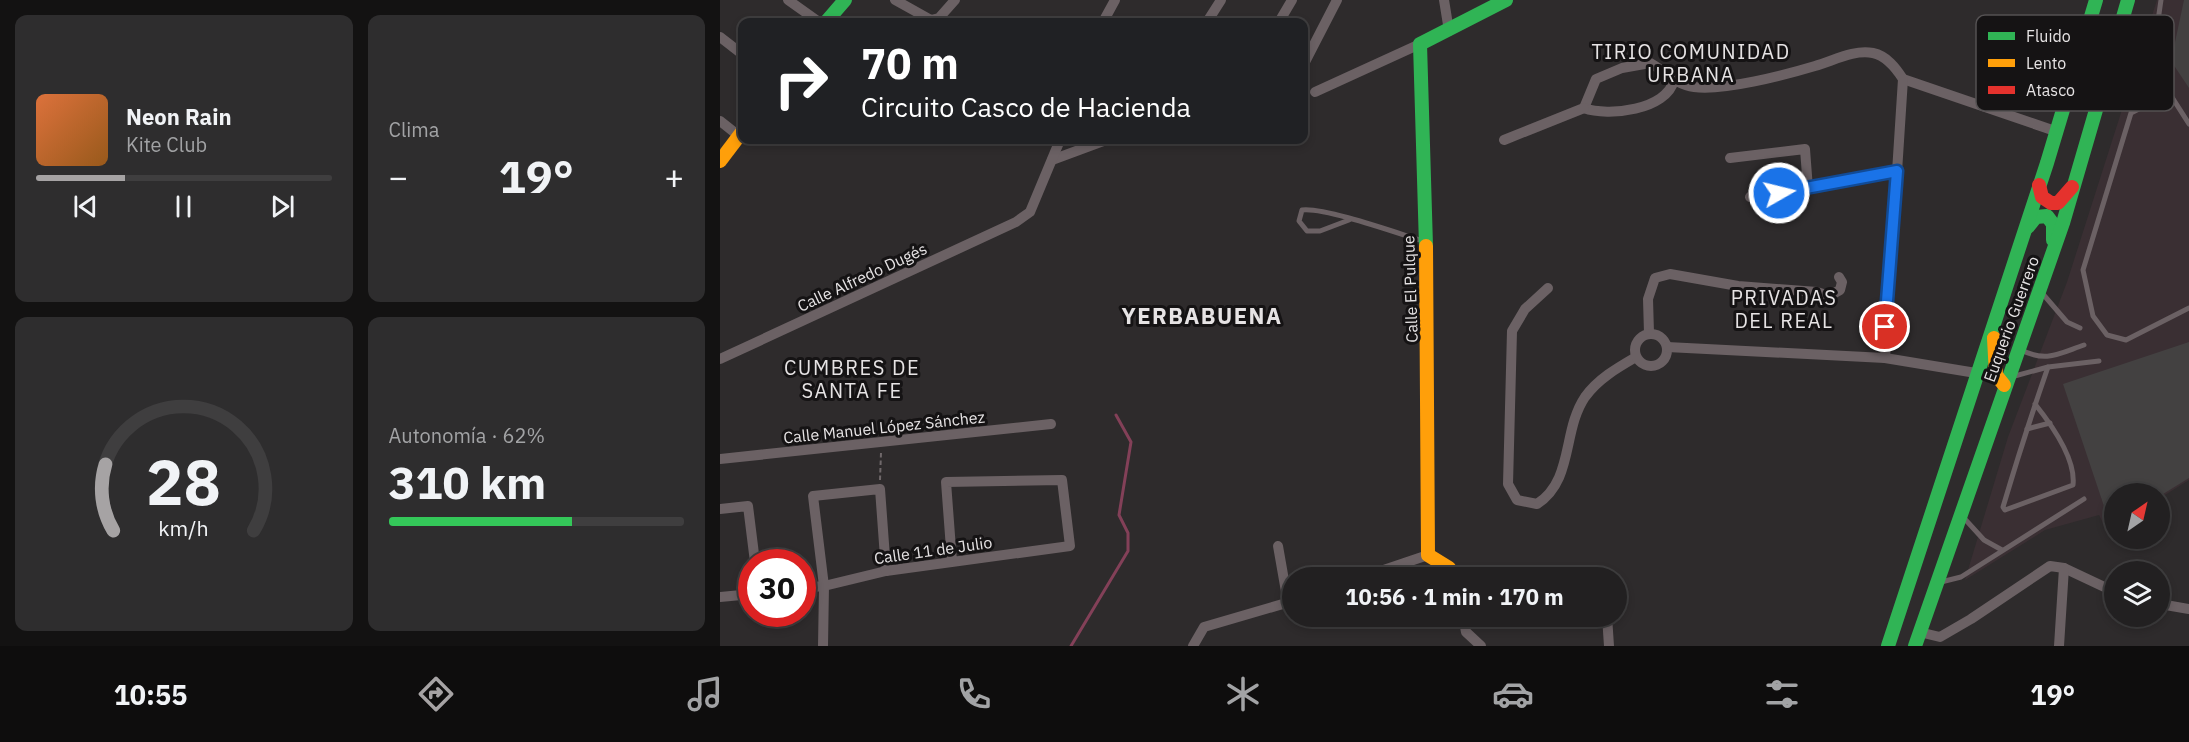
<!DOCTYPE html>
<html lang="es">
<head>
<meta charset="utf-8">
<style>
  :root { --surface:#222021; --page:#2e2d2e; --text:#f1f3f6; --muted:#a2a3a5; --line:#3f3e3f; --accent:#a6a3a4 }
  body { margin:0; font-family:"IBM Plex Sans",sans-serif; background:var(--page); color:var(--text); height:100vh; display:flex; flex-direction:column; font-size:22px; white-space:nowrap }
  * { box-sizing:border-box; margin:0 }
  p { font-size:20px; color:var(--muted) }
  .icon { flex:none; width:33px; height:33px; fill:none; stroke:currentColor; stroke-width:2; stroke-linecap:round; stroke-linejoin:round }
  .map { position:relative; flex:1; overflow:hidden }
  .sheet { display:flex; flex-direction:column; gap:15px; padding:15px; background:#131212; width:720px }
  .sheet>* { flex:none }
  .banner { position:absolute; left:18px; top:18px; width:570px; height:126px; border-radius:12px; box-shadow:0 3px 9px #0003,0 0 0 2px var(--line); background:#202124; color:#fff; overflow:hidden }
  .needle { width:39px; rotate:34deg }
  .buttons { position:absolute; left:1384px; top:483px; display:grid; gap:12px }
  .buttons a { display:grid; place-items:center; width:66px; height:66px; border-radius:50%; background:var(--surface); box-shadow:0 3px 9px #0003,0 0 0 2px var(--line); font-size:30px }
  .speed { position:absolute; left:18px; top:549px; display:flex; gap:12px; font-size:30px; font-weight:700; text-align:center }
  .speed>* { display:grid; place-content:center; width:78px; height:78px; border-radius:50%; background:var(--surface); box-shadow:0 3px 9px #0003,0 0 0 2px var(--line); line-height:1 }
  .speed .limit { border:9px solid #d22; background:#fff; color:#111 }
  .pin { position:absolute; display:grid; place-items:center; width:51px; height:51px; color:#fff; margin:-26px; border:3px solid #fff; border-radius:50%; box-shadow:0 2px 6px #0007 }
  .me { position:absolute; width:66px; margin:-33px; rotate:82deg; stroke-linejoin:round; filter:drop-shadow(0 0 4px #0008) }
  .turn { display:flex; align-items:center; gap:21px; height:126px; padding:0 24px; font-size:27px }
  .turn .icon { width:78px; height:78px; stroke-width:2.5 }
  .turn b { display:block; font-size:42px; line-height:51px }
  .big { font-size:45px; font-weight:700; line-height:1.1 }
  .sheet .widget { flex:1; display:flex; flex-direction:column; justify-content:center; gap:9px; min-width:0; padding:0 21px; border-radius:12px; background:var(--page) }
  .sheet .dial { align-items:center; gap:0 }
  .dial svg { height:156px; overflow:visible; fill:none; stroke:var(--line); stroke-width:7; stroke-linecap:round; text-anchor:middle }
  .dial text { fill:var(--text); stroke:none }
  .song { display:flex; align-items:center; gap:18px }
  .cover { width:72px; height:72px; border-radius:9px; background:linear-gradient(135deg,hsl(20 70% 55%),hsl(30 70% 35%)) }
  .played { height:6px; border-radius:3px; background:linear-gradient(90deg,var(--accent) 30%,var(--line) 30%) }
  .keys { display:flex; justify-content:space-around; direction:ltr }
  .heat { display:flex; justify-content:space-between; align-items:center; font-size:33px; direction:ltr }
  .charge { height:9px; border-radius:4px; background:linear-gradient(90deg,#34c759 62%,var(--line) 0) }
  .sheet .tiles { flex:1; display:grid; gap:15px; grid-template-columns:repeat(2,1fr) }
  .trip { position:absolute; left:562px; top:567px; width:345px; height:60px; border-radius:30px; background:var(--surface); box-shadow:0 3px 9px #0003,0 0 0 2px var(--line); font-weight:700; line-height:60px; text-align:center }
  .menu { display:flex; height:96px; justify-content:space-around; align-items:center; background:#0e0d0d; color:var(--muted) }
  .menu .icon { width:42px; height:42px }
  .menu .current { color:var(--accent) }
  .menu b { font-size:27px; color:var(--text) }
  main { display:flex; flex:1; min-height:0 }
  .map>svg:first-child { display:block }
  .built { fill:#3a2f33 }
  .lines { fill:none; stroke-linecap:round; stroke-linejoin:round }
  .stream { stroke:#834058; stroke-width:3 }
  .building { fill:#434141 }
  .path { stroke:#6f686a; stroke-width:2; stroke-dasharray:4.5 3; stroke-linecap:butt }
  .lane { stroke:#6b6164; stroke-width:5 }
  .street { stroke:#6b6164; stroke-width:10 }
  .fast { stroke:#30b455; stroke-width:14 }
  .slow { stroke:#ff9f0a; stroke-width:14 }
  .jam { stroke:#e5322d; stroke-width:14 }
  .route-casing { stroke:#114b97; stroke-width:15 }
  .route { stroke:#1a73e8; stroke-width:10 }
  .labels { text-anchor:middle; stroke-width:6; stroke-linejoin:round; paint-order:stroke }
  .street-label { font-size:16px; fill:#e6e3e4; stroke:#151314 }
  .quarter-label { font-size:20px; letter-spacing:1.5px; fill:#e6e3e4; stroke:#151314 }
  .district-label { font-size:22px; font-weight:bold; letter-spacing:1.5px; fill:#e6e3e4; stroke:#151314 }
  .key { fill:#151314; stroke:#545152; stroke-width:1.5 }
  .key-label { font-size:16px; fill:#e6e3e4 }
</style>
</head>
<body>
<main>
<section class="sheet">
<div class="tiles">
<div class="widget">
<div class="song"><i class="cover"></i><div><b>Neon Rain</b><p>Kite Club</p></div></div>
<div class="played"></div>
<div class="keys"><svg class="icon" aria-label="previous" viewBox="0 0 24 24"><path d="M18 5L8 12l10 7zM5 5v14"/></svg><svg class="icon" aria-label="pause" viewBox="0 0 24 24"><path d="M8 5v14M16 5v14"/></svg><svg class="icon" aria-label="next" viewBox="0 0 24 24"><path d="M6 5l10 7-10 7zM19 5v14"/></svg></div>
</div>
<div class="widget"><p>Clima</p>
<div class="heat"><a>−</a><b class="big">19°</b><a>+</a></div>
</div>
<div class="widget dial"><svg viewBox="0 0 100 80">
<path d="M14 69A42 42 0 1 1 86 69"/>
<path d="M14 69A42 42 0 0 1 10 35" stroke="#a6a3a4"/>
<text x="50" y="56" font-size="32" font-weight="700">28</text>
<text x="50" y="72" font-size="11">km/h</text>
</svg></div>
<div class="widget"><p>Autonomía · 62%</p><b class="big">310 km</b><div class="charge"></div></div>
</div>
</section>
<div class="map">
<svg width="1469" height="646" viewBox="0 0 1469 646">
  <rect width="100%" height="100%" fill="#2e2b2c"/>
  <polygon class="built" points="1437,0 1469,0 1469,480 1440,498 1440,494 1395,494 1395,526 1387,531 1379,515 1325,530 1245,580 1288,437 1347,282"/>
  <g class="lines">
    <polyline class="stream" points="351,646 408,551 408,533 399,515 411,442 396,415"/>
  </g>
  <g class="building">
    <polygon points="1464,0 1469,0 1469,88 1451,61"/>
    <polygon points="1469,342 1469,478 1443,494 1395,494 1393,533 1343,384"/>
  </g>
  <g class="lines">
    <polyline class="path" points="160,480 161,453"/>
    <g class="lane">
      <polyline points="1391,63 1441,80 1469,124"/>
      <polyline points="1441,80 1432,62 1441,0"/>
      <polyline points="1450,93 1411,113 1363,270 1373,316 1387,335 1406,340 1469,308"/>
      <path d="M629,220L600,231H587L579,221L582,210C604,207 677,233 703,241"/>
      <polyline points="1322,293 1347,322 1360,328"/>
      <path d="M1299,349C1326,363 1338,354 1364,345"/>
      <polyline points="1291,377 1328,367 1379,361"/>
      <path d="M1315,404C1331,424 1356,459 1353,485L1285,510L1283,507C1297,460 1312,413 1328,367"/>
      <polyline points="1307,429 1330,423"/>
      <polyline points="1243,517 1264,540 1282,550"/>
      <polyline points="1221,582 1241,577 1364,499"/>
    </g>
    <g class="street">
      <polyline points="68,0 99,22"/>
      <polyline points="175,0 211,20 219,18 235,0"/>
      <polyline points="724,0 729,31"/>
      <polyline points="383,22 395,0"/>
      <polyline points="487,22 501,0"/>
      <polyline points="559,22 572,0"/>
      <polyline points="0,37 22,54"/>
      <polyline points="584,64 617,0"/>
      <polyline points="1183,79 1338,132"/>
      <polyline points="595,92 700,44"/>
      <path d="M864,108L876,79L902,68L930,63C945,71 956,85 974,87C1004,91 1065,75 1095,66C1113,61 1134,49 1153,53C1167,56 1176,68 1183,79L1165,358"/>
      <path d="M864,108C888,117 947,110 954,80"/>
      <polyline points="0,121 19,136"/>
      <polyline points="784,140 864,108"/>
      <polyline points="1010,158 1085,149 1088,189"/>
      <polyline points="332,160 386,140"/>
      <polyline points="1030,197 1088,189 1177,171"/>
      <path d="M828,288L805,309L792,331L788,484L797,500L817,504C854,480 842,431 865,397C878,379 897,368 916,357"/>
      <polyline points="929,333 928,299 935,278 950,274 1018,286 1097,292 1109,296 1120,290 1122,282 1119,277"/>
      <circle cx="931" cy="350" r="16"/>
      <polyline points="947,347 1165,358 1256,373"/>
      <polyline points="0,359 296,222 310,212 340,140"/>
      <polyline points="0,459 331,424"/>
      <polyline points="0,509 28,506 35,562"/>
      <polyline points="558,546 568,603"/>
      <polyline points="640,578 708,555"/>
      <polyline points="82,588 104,586 166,571 350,546 342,480 226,482 232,562"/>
      <polyline points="0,597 32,594"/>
      <polyline points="1440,604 1469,609"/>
      <polyline points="743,616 746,632 761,646"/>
      <polyline points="887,616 889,646"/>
      <polyline points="1199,632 1220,637 1251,619 1330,566 1344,568 1395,592"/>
      <polyline points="103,646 104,586 93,496 160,489 166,571"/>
      <polyline points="473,646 484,627 573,601"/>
      <polyline points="1339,646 1344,568"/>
    </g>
    <g class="fast">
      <polyline points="106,22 125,0"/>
      <polyline points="1308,227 1316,217 1327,216 1333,224 1333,240"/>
      <polyline points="706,246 700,44 786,0"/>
      <polyline points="1168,646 1327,163 1376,0"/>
      <polyline points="1195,646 1343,223 1408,0"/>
    </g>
    <g class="slow">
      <polyline points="0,161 22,132"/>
      <polyline points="706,246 708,555 729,568 734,578"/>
      <polyline points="1274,338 1276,375 1284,385"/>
    </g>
    <polyline class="jam" points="1319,185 1322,197 1331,203 1338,203 1352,187"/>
  </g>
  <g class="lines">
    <defs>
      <polyline id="route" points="1059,193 1177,171 1165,327"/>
    </defs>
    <use href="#route" class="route-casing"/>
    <use href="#route" class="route"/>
  </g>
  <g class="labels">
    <g class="street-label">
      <text transform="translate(142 277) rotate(-25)" y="6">Calle Alfredo Dugés</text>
      <text transform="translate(690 289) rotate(-92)" y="6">Calle El Pulque</text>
      <text transform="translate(1291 319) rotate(-70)" y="6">Euquerio Guerrero</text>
      <text transform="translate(164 427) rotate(-6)" y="6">Calle Manuel López Sánchez</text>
      <text transform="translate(213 550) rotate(-8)" y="6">Calle 11 de Julio</text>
    </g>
    <g class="quarter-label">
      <text x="971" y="59">TIRIO COMUNIDAD<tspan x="971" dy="23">URBANA</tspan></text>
      <text x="1064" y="305">PRIVADAS<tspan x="1064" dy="23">DEL REAL</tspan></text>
      <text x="132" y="375">CUMBRES DE<tspan x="132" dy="23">SANTA FE</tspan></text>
    </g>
    <g class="district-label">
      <text x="482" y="324">YERBABUENA</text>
    </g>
  </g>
  <rect x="1256" y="15" width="198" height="96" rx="9" class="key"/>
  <rect x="1268" y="32" width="27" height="8" fill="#30b455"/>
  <rect x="1268" y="59" width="27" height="8" fill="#ff9f0a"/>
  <rect x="1268" y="86" width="27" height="8" fill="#e5322d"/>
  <g class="key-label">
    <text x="1306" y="42">Fluido</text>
    <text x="1306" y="69">Lento</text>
    <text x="1306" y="96">Atasco</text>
  </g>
</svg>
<div class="buttons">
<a><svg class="needle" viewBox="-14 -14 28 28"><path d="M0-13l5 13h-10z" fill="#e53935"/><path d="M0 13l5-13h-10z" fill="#a2a3a5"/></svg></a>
<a><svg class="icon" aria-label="layers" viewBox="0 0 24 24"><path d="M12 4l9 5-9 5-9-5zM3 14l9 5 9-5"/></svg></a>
</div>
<div class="speed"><div class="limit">30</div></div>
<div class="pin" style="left:1165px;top:327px;background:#d93025"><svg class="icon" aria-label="arrive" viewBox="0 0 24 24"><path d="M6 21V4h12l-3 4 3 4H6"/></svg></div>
<svg class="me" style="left:1059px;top:193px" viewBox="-20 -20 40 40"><circle r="17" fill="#1a73e8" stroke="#fff" stroke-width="3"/><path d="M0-11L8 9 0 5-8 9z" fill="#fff"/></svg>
<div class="trip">10:56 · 1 min · 170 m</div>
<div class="banner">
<div class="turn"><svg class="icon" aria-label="right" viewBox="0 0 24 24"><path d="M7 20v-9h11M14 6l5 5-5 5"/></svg><div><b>70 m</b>Circuito Casco de Hacienda</div></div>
</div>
</div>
</main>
<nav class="menu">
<b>10:55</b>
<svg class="icon current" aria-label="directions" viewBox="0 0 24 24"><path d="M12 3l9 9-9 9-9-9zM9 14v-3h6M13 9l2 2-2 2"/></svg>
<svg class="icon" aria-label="music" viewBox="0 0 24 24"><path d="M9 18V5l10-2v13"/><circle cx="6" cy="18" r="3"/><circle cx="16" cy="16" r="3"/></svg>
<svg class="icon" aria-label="phone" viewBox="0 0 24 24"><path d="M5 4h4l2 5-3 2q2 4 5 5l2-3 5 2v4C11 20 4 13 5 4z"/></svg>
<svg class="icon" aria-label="climate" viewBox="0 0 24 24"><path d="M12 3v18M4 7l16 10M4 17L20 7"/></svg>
<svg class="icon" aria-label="car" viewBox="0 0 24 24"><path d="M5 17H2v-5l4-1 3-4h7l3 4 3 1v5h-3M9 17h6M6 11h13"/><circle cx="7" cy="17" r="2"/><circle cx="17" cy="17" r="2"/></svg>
<svg class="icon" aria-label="filters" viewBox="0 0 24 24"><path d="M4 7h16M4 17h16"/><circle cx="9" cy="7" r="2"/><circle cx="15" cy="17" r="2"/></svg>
<b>19°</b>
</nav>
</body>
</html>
